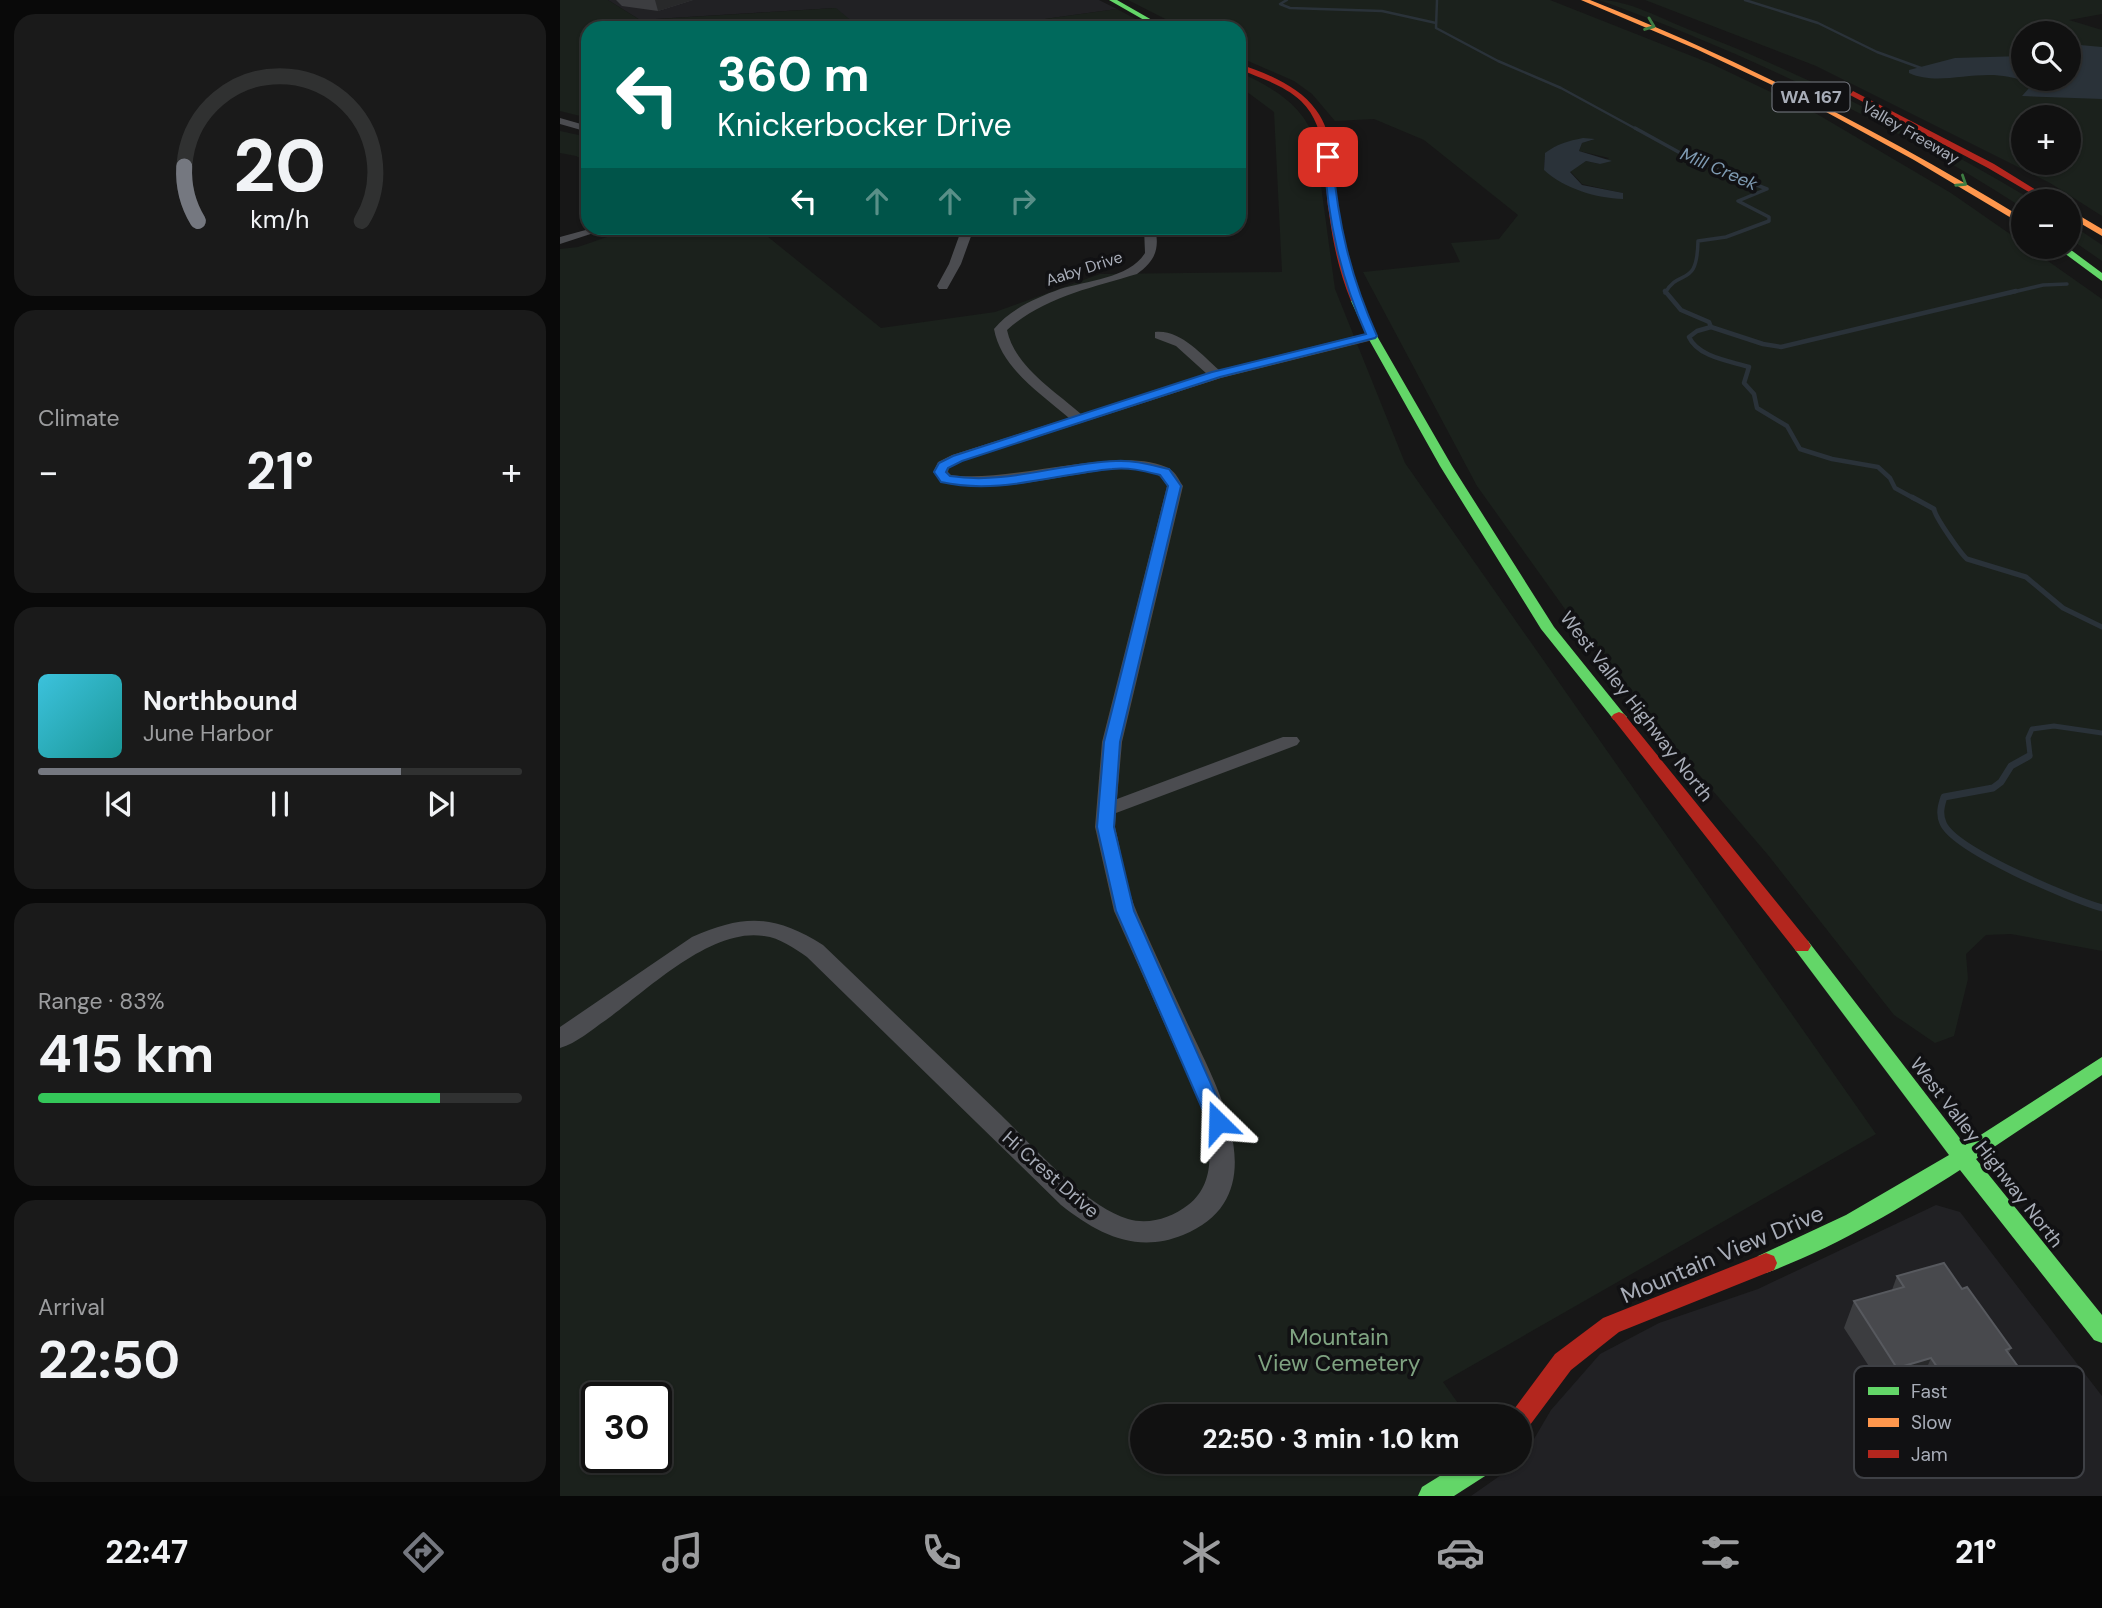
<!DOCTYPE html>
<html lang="en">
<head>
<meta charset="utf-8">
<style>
  :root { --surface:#111; --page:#1a1a1a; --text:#f1f3f6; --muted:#9c9d9f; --line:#303131; --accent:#757880 }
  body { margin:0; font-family:"DM Sans",sans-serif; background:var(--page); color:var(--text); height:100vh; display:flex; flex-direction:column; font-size:26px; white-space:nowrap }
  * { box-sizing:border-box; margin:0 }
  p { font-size:23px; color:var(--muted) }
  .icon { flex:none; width:38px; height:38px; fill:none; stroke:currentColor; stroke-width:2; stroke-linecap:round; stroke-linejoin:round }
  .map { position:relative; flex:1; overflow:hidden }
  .side { display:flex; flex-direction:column; gap:14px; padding:14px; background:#090909; width:560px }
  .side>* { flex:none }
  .hud { position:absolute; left:21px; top:21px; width:665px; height:214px; border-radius:21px; box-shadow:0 2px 5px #0004,0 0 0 2px var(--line); background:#00695c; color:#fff; overflow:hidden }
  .buttons { position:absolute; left:1451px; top:21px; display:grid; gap:14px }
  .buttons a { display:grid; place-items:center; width:70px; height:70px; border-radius:50%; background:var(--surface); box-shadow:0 2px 5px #0004,0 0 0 2px var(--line); font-size:35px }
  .speed { position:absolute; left:21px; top:1382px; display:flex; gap:14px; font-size:35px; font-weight:700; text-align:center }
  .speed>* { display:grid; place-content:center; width:91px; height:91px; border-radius:50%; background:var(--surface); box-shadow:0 2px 5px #0004,0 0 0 2px var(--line); line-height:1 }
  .speed .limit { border:4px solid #111; border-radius:10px; background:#fff; color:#111 }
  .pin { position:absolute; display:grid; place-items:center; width:60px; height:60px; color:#fff; margin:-30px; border-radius:14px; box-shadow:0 4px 10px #0006 }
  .me { position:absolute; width:77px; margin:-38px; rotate:338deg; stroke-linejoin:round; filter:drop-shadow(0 0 5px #0008) }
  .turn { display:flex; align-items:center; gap:24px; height:147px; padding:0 21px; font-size:32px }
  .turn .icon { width:91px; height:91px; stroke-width:2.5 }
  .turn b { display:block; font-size:49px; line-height:60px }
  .lanes { display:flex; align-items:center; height:66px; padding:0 21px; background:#0003; justify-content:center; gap:35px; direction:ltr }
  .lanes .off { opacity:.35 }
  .big { font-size:52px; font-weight:700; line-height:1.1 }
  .side .card { flex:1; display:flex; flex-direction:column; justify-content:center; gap:10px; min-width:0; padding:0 24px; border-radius:21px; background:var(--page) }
  .side .dial { align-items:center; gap:0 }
  .dial svg { height:182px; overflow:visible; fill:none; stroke:var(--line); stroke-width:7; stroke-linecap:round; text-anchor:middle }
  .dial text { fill:var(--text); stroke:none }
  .song { display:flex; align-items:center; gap:21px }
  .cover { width:84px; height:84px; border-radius:10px; background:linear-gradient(135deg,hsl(190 70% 55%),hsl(180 70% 35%)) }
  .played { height:7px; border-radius:4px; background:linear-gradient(90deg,var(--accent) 75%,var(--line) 75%) }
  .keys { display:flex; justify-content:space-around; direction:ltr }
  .heat { display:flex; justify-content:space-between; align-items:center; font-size:38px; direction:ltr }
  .charge { height:10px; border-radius:5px; background:linear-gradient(90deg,#34c759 83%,var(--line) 0) }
  .trip { position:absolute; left:570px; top:1404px; width:402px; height:70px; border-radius:35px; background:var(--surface); box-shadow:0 2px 5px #0004,0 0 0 2px var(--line); font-weight:700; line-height:70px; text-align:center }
  .menu { display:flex; height:112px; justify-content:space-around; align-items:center; background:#070707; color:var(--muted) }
  .menu .icon { width:49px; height:49px }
  .menu .selected { color:var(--accent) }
  .menu b { font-size:32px; color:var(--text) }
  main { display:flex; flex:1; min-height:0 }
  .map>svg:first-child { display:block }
  .built { fill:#212124 }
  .green { fill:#1b211c; fill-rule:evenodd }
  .water { fill:#2a3239 }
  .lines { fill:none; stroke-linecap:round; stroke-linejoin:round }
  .stream-far4 { stroke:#2a3239; stroke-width:2.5 }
  .stream-far3 { stroke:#2a3239; stroke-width:3.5 }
  .stream-far2 { stroke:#2a3239; stroke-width:4.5 }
  .stream-far1 { stroke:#2a3239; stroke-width:5 }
  .stream { stroke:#2a3239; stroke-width:7 }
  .street { fill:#4b4c50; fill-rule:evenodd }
  .fast { fill:#63d668; fill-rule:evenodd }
  .slow { fill:#ff974d; fill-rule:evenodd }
  .jam { fill:#b3261e; fill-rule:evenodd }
  .wall { fill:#3c3d40 }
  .shaded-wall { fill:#28292a }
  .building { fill:#48494d; stroke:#57595e; stroke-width:2 }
  .oneway { stroke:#3e7d42 }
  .route { fill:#1a73e8; stroke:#114b97; stroke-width:2 }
  .labels { text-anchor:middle; stroke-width:7; stroke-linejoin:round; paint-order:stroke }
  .far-street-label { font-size:16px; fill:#a8adb8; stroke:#111113 }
  .shield { fill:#111113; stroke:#7b7e86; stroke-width:2 }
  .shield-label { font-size:18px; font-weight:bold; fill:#a8adb8 }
  .far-water-label { font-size:18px; font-style:italic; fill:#7f9bb3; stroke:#111113 }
  .street-label { font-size:19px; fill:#a8adb8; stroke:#111113 }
  .near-street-label { font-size:23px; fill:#a8adb8; stroke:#111113 }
  .near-park-label { font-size:23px; fill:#7fa381; stroke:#111113 }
  .key { fill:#111113; stroke:#3e4045; stroke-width:2 }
  .key-label { font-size:19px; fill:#a8adb8 }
</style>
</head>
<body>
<main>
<section class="side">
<div class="card dial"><svg viewBox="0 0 100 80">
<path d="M14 69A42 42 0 1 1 86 69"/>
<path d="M14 69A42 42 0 0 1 8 45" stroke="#757880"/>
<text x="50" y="56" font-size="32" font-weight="700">20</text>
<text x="50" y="72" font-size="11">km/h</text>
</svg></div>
<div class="card"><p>Climate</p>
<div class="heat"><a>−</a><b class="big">21°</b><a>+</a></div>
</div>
<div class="card">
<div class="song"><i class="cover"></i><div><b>Northbound</b><p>June Harbor</p></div></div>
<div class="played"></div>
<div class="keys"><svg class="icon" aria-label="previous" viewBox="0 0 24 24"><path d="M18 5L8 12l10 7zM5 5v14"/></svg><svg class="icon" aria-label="pause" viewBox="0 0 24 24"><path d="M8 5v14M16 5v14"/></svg><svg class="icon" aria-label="next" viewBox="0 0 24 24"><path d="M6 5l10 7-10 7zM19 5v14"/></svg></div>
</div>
<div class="card"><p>Range · 83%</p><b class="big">415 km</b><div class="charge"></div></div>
<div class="card"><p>Arrival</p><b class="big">22:50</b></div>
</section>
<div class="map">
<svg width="1542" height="1496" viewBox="0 0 1542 1496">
  <rect width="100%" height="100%" fill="#171717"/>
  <g class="built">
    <polygon points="48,0 539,0 557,9 419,28 300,28 275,8 80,20"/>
    <polygon points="1376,1205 1400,1212 1542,1396 1542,1496 911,1496 961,1461 991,1410 1040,1354 1099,1323 1198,1289"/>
  </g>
  <g class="green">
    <polygon points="0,0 48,0 80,20 276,8 300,28 28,28 28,118 0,111"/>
    <path d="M568,0H990L1152,64L1257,114L1391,193L1463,243V247H1468L1542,299V951L1451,934L1426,935L1406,954L1408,979L1394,1036L1375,1043L1334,1015L1208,855L1045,665L917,486L803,272L900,262L891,243L939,239L958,215L864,140L814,119L775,121L752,94L734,81L679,57V28H623ZM1032,140L1022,143L1019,151L1049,158L1040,164L1026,161L1010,171L1022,184L1062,193L1022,191L984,170L985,154C1000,141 1013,141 1032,140Z"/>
    <path d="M1039,0C1069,0 1102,19 1130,30C1250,76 1363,135 1474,201H1463V208C1330,122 1187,53 1039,0Z"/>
    <path d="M1085,0H1542V14L1509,20L1542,30V216L1490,183L1256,66ZM1463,33H1508V79H1463ZM1463,117H1508V163H1463Z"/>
    <polygon points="557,9 592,28 419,28"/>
    <path d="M679,72C712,87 744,105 755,141L775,289L845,463L1316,1134L883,1382L907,1416H583V1461H927L871,1496H0V249L18,247L73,228H197L321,328L435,312L540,274L722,272L714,112L679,86ZM37,1398H96V1458H37Z"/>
    <polygon points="0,131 28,137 28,162 16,156 0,153"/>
    <polygon points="1509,223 1542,245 1542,261 1509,238"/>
  </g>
  <g class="water">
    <path d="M1509,44L1542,47V99L1462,96L1470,87L1468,83C1425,63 1384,89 1349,73V70L1395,58L1463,56V79H1508Z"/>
    <path d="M1023,138L1035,139L1022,143L1019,151L1052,161L1040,164L1026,161L1010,172L1022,185L1063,193V199C1036,198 1005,189 984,170L985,153C997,144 1008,141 1023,138Z"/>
  </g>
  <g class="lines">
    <g class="stream-far4">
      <polyline points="727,0 720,4 730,8 822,11 876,23"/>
      <polyline points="877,0 876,28 938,61 1001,88 1078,130"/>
      <polyline points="1185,0 1258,23 1317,52 1361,68"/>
    </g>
    <g class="stream-far3">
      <path d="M1075,128L1133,160L1207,189L1178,201L1209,217V221L1166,237L1138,241C1137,289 1120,267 1105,293"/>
      <polyline points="1449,293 1483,285 1507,284"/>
    </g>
    <g class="stream-far2">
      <path d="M1105,291L1121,310L1149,322L1151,327L1137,331L1129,337C1138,357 1170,361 1189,367L1184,383L1194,394L1197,408L1227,426L1240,449L1272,459L1318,467L1330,478L1335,488L1355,499"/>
      <polyline points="1151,327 1203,344 1221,347 1456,291"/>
    </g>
    <g class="stream-far1">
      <path d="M1352,497L1374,509C1375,517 1401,554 1407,559L1466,577L1503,608L1542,627"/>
      <polyline points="1467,758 1470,755 1468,738 1472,729 1494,726 1542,733"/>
    </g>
    <path class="stream" d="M1469,756L1451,766L1441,782L1433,788L1384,797C1381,806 1379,814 1383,823C1394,850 1511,899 1542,908"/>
    <g class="street">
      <polygon points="0,118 28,126 28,132 0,124"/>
      <polygon points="33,228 49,228 0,244 0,237"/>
      <polygon points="402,228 414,228 401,264 387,289 379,289 377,286 389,264"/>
      <path d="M584,228H595C600,249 595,261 577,274C531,288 484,297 447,330C455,367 494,390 521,414L647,374L616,346L595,338V332C620,329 642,355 659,370L812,332L818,336L817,339L661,378L402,461L389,468L388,472L391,475C451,484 564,443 610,469C616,473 619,480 623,486L562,742L557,799L723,737H737L740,741L737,745L556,813L555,827C562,855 566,888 578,915C595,954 613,992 631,1031C660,1093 717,1197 623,1235C576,1254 538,1234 501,1205L247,957C234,948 220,938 204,936C151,927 86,991 46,1020C31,1030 17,1043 0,1048V1027L132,937C184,914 214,914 263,945C322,1002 382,1058 441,1115C473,1146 525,1206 568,1219C589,1225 611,1218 628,1205C659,1181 650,1139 641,1106L554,911L535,827L542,742L607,486C602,477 597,473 587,470C568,466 545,470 527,473C479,480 428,494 381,482L373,472L378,462L392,455L509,418C480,393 441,368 434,329C450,309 476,298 500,289C526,281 570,278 585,253Z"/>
    </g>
    <g class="fast">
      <polygon points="549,0 557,0 606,28 598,28"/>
      <polygon points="1496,247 1507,247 1542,273 1542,281"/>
      <polygon points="796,298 801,301 817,336 892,466 994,627 1064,714 1067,717 1064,720 1054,720 981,629 880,466 807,336 791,301"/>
      <path d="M1242,939L1248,941L1405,1145L1542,1057V1075L1416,1159L1542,1315V1343L1534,1340L1400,1170C1339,1209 1274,1248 1206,1273L1198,1270L1195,1263L1198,1256L1286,1215L1389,1155L1236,951L1233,946L1236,941Z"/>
      <polygon points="904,1461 939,1461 936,1469 894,1496 858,1496 862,1487"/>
    </g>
    <g class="slow">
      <path d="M1021,0H1030C1181,60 1324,133 1463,218V225L1354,160L1246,101L1136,49Z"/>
      <polygon points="1508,209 1542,229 1542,236 1508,216"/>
    </g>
    <g class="jam">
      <path d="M679,64C706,73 739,86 756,110C775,135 771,168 775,197C780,233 787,268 801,301L800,303L791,301C779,272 773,243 769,213C763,176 770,129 741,101C724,85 700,78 679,69Z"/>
      <polygon points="1293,91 1434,164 1494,201 1484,201 1428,168 1290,95"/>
      <polygon points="1059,712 1064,714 1248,941 1251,946 1248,951 1236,951 1054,720 1051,717 1054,714"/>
      <polygon points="1206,1253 1214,1256 1217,1263 1214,1270 1059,1332 1011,1370 970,1425 961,1428 961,1416 949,1416 995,1354 1043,1318"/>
    </g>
  </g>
  <g class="wall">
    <polygon points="56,0 133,0 98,11 62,6"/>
    <polygon points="1337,1276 1402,1289 1451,1348 1449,1353 1496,1419 1483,1445 1415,1468 1360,1384 1327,1394 1284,1328 1294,1301 1332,1290"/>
  </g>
  <g class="shaded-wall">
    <polygon points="95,0 133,0 98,11"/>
    <polygon points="1371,1358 1360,1384 1327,1394 1337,1368"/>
    <polygon points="1496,1419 1483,1445 1415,1468 1428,1443"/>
  </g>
  <polygon class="building" points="1384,1263 1402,1289 1407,1287 1451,1348 1446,1350 1496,1419 1428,1443 1371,1358 1337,1368 1294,1301 1344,1287 1337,1276"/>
  <defs><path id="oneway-chevron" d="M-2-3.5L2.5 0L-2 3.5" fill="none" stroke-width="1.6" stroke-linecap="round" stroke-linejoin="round" transform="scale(1.75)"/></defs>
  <g class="oneway">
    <use href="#oneway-chevron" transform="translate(1090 25) rotate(21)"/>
    <use href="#oneway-chevron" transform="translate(1402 182) rotate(33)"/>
  </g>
  <path class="route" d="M768,154L772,157C778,223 790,276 817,336L815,338L660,377L402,461L388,468L386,472L390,476C447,485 499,463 556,461C574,460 591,465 609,469L621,486L560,742L554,827L574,911L668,1122L665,1128L658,1131L651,1128L648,1122L556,911L537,827L544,742L608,486L600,475C584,471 569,467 552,469C495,474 439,495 381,482L374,472L379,463L393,456L652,372L806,334C780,276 768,221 764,157Z"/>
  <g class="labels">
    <g class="far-street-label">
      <text transform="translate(1351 132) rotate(30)" y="6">Valley Freeway</text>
      <text transform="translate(524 268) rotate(-18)" y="6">Aaby Drive</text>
    </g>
    <rect class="shield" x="1212.5" y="82.5" width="77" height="29" rx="5"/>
    <g class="shield-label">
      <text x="1251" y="103">WA 167</text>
    </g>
    <g class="far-water-label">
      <text transform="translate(1159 169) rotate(23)" y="6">Mill Creek</text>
    </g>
    <g class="street-label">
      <text transform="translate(1077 706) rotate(52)" y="7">West Valley Highway North</text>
      <text transform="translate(1427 1152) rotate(52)" y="7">West Valley Highway North</text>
      <text transform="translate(491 1174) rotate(41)" y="7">Hi Crest Drive</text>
    </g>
    <g class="near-street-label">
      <text transform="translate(1162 1254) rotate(-23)" y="8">Mountain View Drive</text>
    </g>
    <g class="near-park-label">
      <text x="779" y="1345">Mountain<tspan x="779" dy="26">View Cemetery</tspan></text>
    </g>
  </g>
  <rect x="1294" y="1366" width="230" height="112" rx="10" class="key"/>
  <rect x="1308" y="1387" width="31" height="8" fill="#63d668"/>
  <rect x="1308" y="1418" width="31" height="9" fill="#ff974d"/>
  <rect x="1308" y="1450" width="31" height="8" fill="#b3261e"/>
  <g class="key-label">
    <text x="1351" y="1398">Fast</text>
    <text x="1351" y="1429">Slow</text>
    <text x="1351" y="1461">Jam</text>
  </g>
</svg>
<div class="buttons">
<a><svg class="icon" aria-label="search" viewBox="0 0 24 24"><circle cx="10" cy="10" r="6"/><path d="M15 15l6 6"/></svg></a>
<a>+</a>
<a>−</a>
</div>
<div class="speed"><div class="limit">30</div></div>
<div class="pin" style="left:768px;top:157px;background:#d93025"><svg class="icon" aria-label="arrive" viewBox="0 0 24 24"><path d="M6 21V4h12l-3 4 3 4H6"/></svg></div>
<svg class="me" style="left:658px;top:1122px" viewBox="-20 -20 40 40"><path d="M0-17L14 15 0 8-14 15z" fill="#1a73e8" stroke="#fff" stroke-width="4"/></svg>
<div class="trip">22:50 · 3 min · 1.0 km</div>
<div class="hud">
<div class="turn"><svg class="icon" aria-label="left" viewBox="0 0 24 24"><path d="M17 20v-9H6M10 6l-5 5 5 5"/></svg><div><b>360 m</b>Knickerbocker Drive</div></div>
<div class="lanes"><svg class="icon" aria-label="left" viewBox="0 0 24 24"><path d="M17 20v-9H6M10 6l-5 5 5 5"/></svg><svg class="icon off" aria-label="ahead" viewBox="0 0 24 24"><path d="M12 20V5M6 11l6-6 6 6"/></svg><svg class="icon off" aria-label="ahead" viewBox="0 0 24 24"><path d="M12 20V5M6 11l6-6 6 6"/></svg><svg class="icon off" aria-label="right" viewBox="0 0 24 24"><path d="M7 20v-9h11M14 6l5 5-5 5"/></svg></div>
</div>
</div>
</main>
<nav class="menu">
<b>22:47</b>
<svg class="icon selected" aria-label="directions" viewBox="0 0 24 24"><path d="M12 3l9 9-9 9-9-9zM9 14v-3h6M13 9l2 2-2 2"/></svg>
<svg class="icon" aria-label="music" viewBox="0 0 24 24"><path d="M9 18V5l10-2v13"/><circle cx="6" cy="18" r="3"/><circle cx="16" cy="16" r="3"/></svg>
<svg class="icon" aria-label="phone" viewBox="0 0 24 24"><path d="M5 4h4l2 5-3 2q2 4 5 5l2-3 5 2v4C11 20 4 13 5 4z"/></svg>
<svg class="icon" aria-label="climate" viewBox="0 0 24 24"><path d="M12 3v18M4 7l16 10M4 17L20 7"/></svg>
<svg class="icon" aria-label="car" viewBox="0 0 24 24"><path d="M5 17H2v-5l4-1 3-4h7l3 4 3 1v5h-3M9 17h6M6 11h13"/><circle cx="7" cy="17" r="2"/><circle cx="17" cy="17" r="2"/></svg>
<svg class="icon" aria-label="filters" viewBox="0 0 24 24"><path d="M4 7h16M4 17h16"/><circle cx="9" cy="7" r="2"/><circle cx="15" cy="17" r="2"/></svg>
<b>21°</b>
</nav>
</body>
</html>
